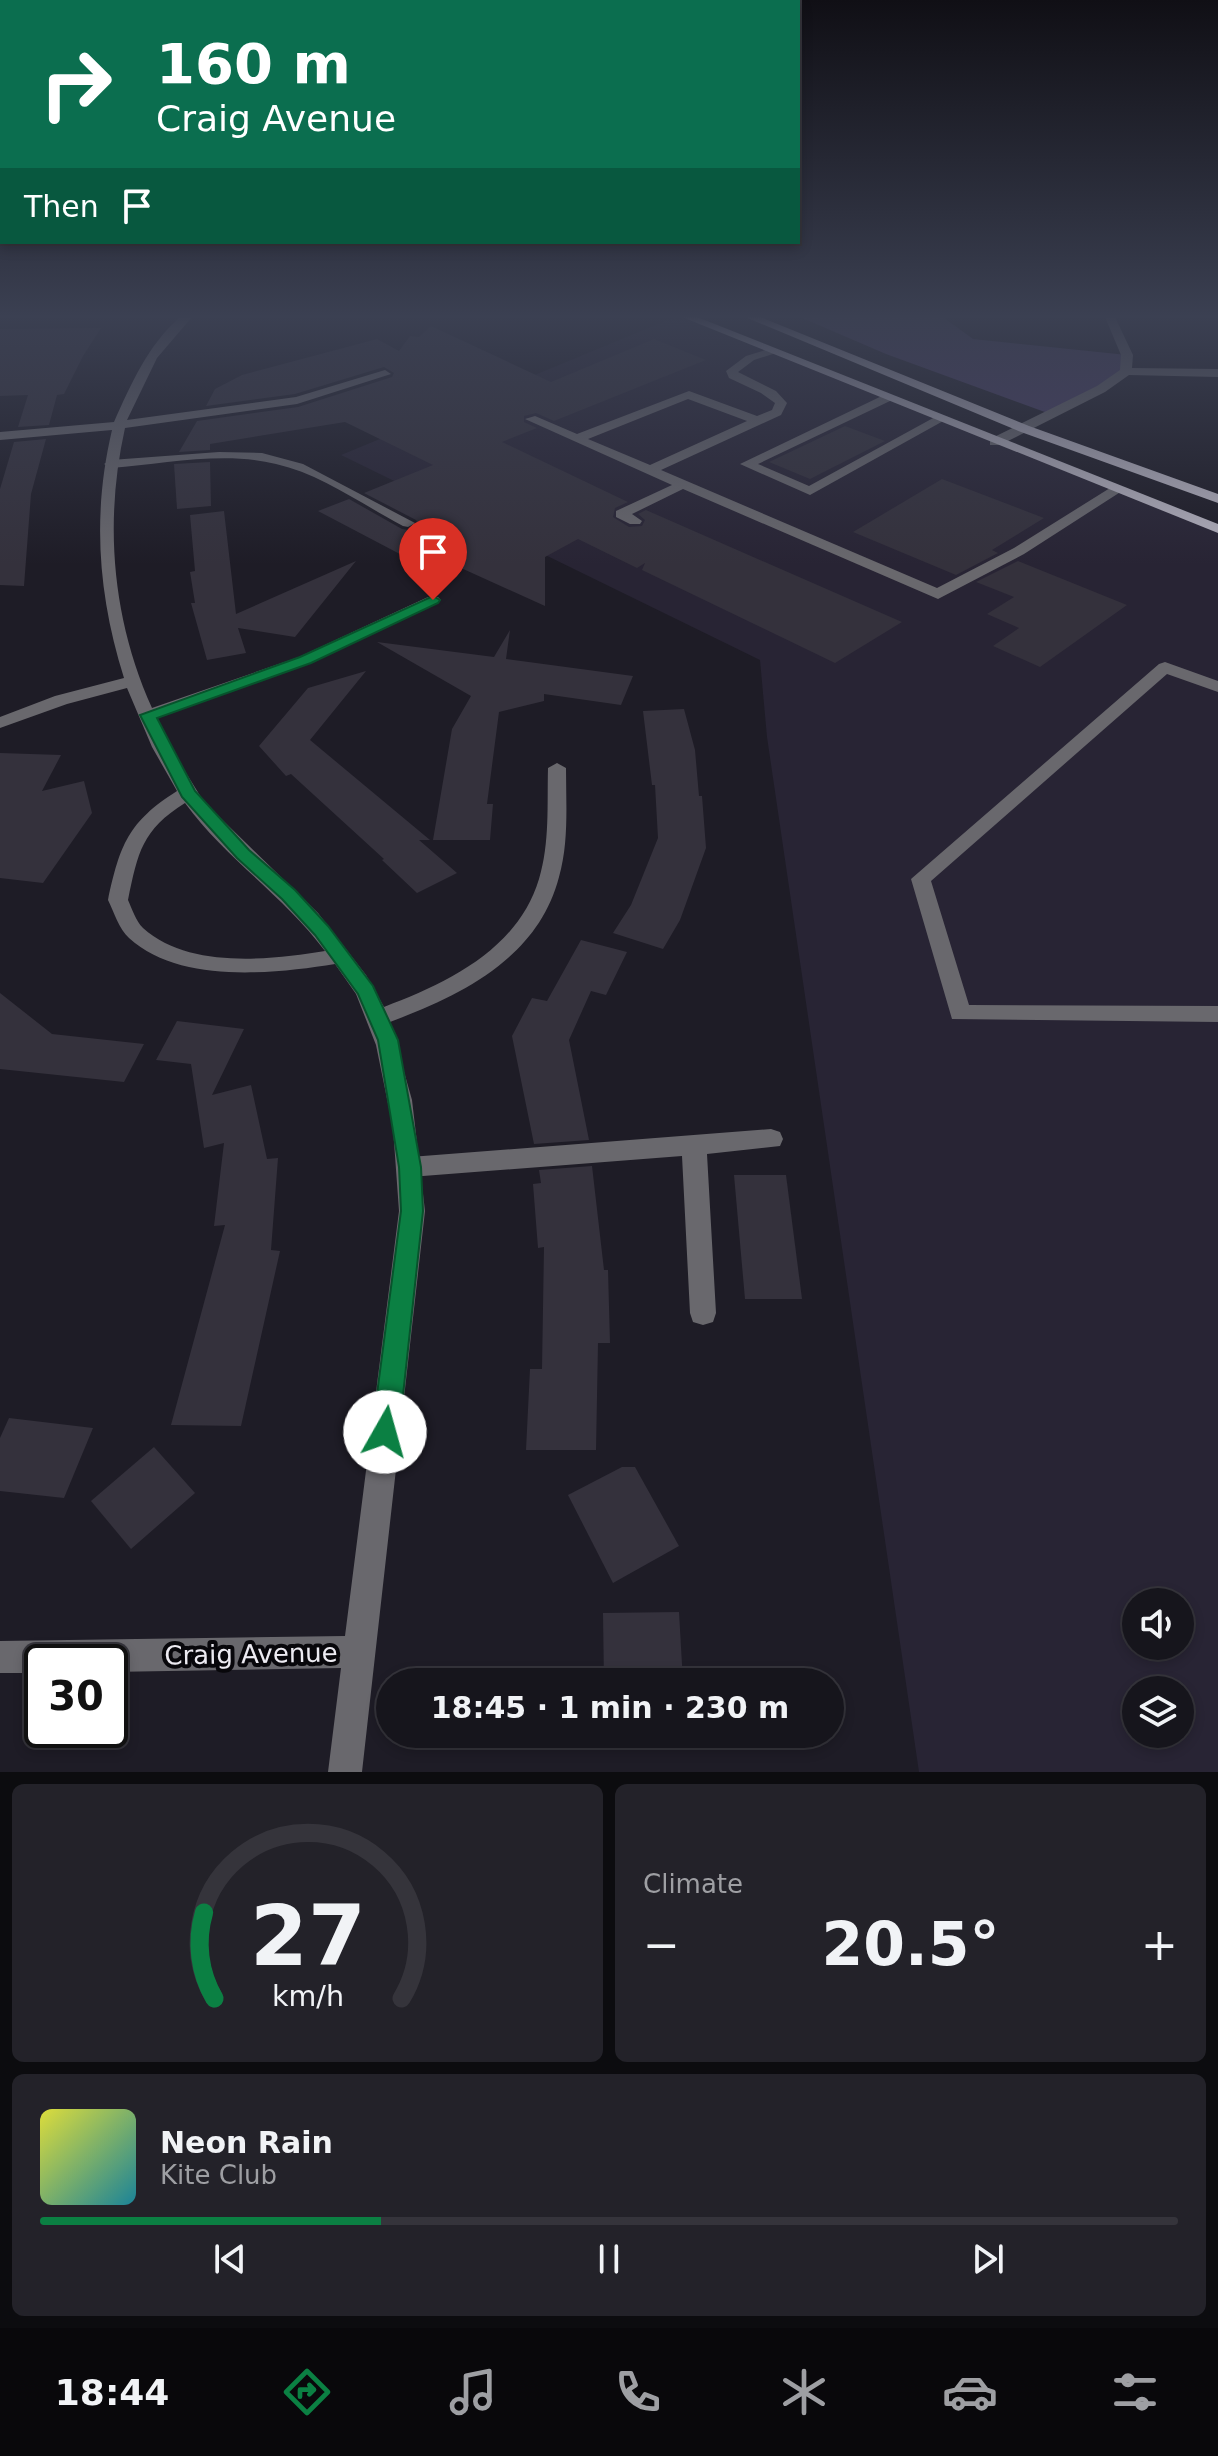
<!DOCTYPE html>
<html lang="en">
<head>
<meta charset="utf-8">
<style>
  :root { --surface:#16151c; --page:#232229; --text:#f1f3f6; --muted:#9e9fa3; --line:#35343b; --accent:#0b8043 }
  body { margin:0; font-family:"DejaVu Sans",sans-serif; background:var(--page); color:var(--text); height:100vh; display:flex; flex-direction:column; font-size:30px; white-space:nowrap }
  * { box-sizing:border-box; margin:0 }
  p { font-size:26px; color:var(--muted) }
  .icon { flex:none; width:44px; height:44px; fill:none; stroke:currentColor; stroke-width:2; stroke-linecap:round; stroke-linejoin:round }
  .map { position:relative; height:1772px; overflow:hidden }
  .panel { display:flex; flex-direction:column; gap:12px; padding:12px; background:#0c0c0f; flex:1 }
  .panel>* { flex:none }
  .banner { position:absolute; left:0px; top:0px; width:800px; height:244px; box-shadow:0 4px 12px #0003,0 0 0 2px var(--line); background:#0b6e4f; color:#fff; overflow:hidden }
  .controls { position:absolute; left:1122px; top:1588px; display:grid; gap:16px }
  .controls a { display:grid; place-items:center; width:72px; height:72px; border-radius:50%; background:var(--surface); box-shadow:0 4px 12px #0003,0 0 0 2px var(--line); font-size:40px }
  .speed { position:absolute; left:24px; top:1644px; display:flex; gap:16px; font-size:40px; font-weight:700; text-align:center }
  .speed>* { display:grid; place-content:center; width:104px; height:104px; border-radius:50%; background:var(--surface); box-shadow:0 4px 12px #0003,0 0 0 2px var(--line); line-height:1 }
  .speed .limit { border:4px solid #111; border-radius:12px; background:#fff; color:#111 }
  .pin { position:absolute; display:grid; place-items:center; width:68px; height:68px; color:#fff; margin:-82px -34px; border-radius:50% 50% 50% 0; rotate:-45deg; box-shadow:0 0 8px #0007 }
  .pin .icon { rotate:45deg }
  .me { position:absolute; width:88px; margin:-44px; rotate:7deg; stroke-linejoin:round; filter:drop-shadow(0 0 6px #0008) }
  .turn { display:flex; align-items:center; gap:28px; height:168px; padding:0 24px; font-size:36px }
  .turn .icon { width:104px; height:104px; stroke-width:2.5 }
  .turn b { display:block; font-size:56px; line-height:68px }
  .then { display:flex; align-items:center; height:76px; padding:0 24px; background:#0003; gap:16px; font-size:30px }
  .big { font-size:60px; font-weight:700; line-height:1.1 }
  .panel .card { flex:1; display:flex; flex-direction:column; justify-content:center; gap:12px; min-width:0; padding:0 28px; border-radius:12px; background:var(--page) }
  .panel .dial { align-items:center; gap:0 }
  .dial svg { height:208px; overflow:visible; fill:none; stroke:var(--line); stroke-width:7; stroke-linecap:round; text-anchor:middle }
  .dial text { fill:var(--text); stroke:none }
  .song { display:flex; align-items:center; gap:24px }
  .cover { width:96px; height:96px; border-radius:12px; background:linear-gradient(135deg,hsl(60 70% 55%),hsl(190 70% 35%)) }
  .played { height:8px; border-radius:4px; background:linear-gradient(90deg,var(--accent) 30%,var(--line) 30%) }
  .keys { display:flex; justify-content:space-around; direction:ltr }
  .heat { display:flex; justify-content:space-between; align-items:center; font-size:44px; direction:ltr }
  .panel .tiles { flex:1; display:grid; gap:12px; grid-template-columns:1fr 1fr }
  .card:last-child { grid-column:span 2 }
  .trip { position:absolute; left:376px; top:1668px; width:468px; height:80px; border-radius:40px; background:var(--surface); box-shadow:0 4px 12px #0003,0 0 0 2px var(--line); font-weight:700; line-height:80px; text-align:center }
  .tab-bar { display:flex; height:128px; justify-content:space-around; align-items:center; background:#09080b; color:var(--muted) }
  .tab-bar .icon { width:56px; height:56px }
  .tab-bar .current { color:var(--accent) }
  .tab-bar b { font-size:36px; color:var(--text) }
  .map>svg:first-child { display:block }
  .built { fill:#282434; fill-rule:evenodd }
  .green { fill:#483d64 }
  .building { fill:#34313c }
  .lines { fill:none; stroke-linecap:round; stroke-linejoin:round }
  .lane { fill:#69686d; fill-rule:evenodd }
  .street { fill:#69686d; fill-rule:evenodd }
  .primary { fill:#b6b3bf; fill-rule:evenodd }
  .route { fill:#0b8043; stroke:#07532c; stroke-width:2 }
  .labels { text-anchor:middle; stroke-width:8; stroke-linejoin:round; paint-order:stroke }
  .near-street-label { font-size:26px; fill:#edebf2; stroke:#08070b }
</style>
</head>
<body>
<div class="map">
<svg width="1218" height="1772" viewBox="0 0 1218 1772">
  <rect width="100%" height="100%" fill="#1e1c26"/>
  <path class="built" d="M675,317H687L1218,529V1772H919L767,737L760,660L341,455ZM1136,1602H1180V1646H1136ZM1136,1690H1180V1734H1136Z"/>
  <polygon class="green" points="800,317 943,317 973,339 1127,355 1126,371 1053,415 886,354"/>
  <g class="building">
    <polygon points="431,326 551,382 654,339 706,360 554,421 536,413 524,416 524,422 537,428 502,442 628,502 615,508 613,517 629,527 642,526 645,520 638,514 646,510 902,622 835,663 642,570 645,563 637,568 578,539 545,557 545,606 450,563 415,562 318,511 349,499 402,529 409,530 418,524 416,520 364,493 433,465 345,422 210,444 210,450 179,452 197,421 298,407 392,377 394,373 384,367 295,394 206,406 215,389 242,375 377,339 399,351 410,336 419,337"/>
    <polygon points="101,328 83,356 64,394 57,395 49,425 18,427 28,395 0,396 0,329"/>
    <polygon points="845,426 885,441 810,479 769,462"/>
    <polygon points="46,439 31,494 24,586 0,585 0,489 14,442"/>
    <polygon points="210,462 211,506 177,509 174,464"/>
    <polygon points="942,479 1044,518 992,550 998,553 956,575 853,532"/>
    <polygon points="224,511 236,614 356,561 295,637 238,628 246,653 207,660 191,603 195,603 190,572 195,571 190,515"/>
    <polygon points="1018,561 1127,605 1040,667 993,646 1019,628 987,614 1014,597 976,582"/>
    <polygon points="510,630 506,659 633,676 621,705 544,694 544,701 499,712 487,804 493,804 490,840 433,840 452,729 471,696 377,642 494,657"/>
    <polygon points="366,671 310,740 430,840 419,840 457,873 417,893 382,860 384,859 291,774 286,776 259,746 308,688"/>
    <polygon points="684,709 695,750 699,796 702,796 706,848 680,920 663,949 613,933 631,905 658,838 655,785 652,785 643,711"/>
    <polygon points="0,753 61,755 42,791 84,781 92,813 43,883 0,878"/>
    <polygon points="581,940 627,952 606,995 591,991 569,1040 589,1140 534,1144 512,1036 532,998 547,1001"/>
    <polygon points="0,993 52,1034 144,1044 124,1082 0,1069"/>
    <polygon points="177,1021 244,1029 212,1095 251,1085 267,1159 278,1158 271,1250 280,1251 241,1426 171,1425 225,1225 214,1226 224,1143 204,1148 191,1064 156,1060"/>
    <polygon points="592,1166 604,1270 608,1270 610,1343 598,1343 596,1450 526,1450 530,1369 542,1369 544,1247 538,1248 533,1184 541,1183 539,1170"/>
    <polygon points="734,1175 786,1175 802,1299 745,1299"/>
    <polygon points="9,1418 93,1428 64,1498 0,1491 0,1438"/>
    <polygon points="154,1447 195,1493 131,1549 91,1501"/>
    <polygon points="622,1467 635,1467 679,1546 613,1583 568,1495"/>
    <polygon points="679,1612 683,1682 604,1682 603,1613"/>
  </g>
  <g class="lines">
    <g class="lane">
      <path d="M772,348L776,349V353L754,360L738,372L776,391L787,403L781,415L661,470L937,588L1014,548L1110,488L1122,491L1024,554L938,599L683,489L632,514L642,521L640,524H630L616,517V511L672,485L525,419L535,416L577,434L689,391L757,416L772,410L775,403L761,393L729,378L726,371L746,356ZM688,399L747,421L650,465L588,439Z"/>
      <polygon points="886,394 890,395 890,401 758,464 809,486 935,417 945,420 810,495 740,464"/>
      <path d="M219,452L262,453L303,464L415,523L408,527L403,526C363,505 321,474 276,464C223,451 165,464 111,468L104,464L111,460Z"/>
      <polygon points="1165,662 1218,681 1218,692 1167,674 931,881 969,1005 1218,1006 1218,1022 952,1019 911,879 1159,664"/>
      <polygon points="771,1129 780,1132 783,1139 780,1146 707,1154 716,1313 713,1322 703,1325 693,1322 690,1313 682,1156 410,1177 401,1174 398,1167 401,1160 410,1157"/>
    </g>
    <g class="street">
      <path d="M180,317H192L157,358L127,420L296,397L385,370L391,374L297,404L125,428C104,522 112,619 152,708L299,657L428,597H438L441,600L311,663L157,718L170,747L204,802L318,913L366,975L384,1007C448,983 518,949 539,879C550,843 547,804 548,768L557,763L566,768C566,804 569,842 559,877C538,958 462,995 390,1022L412,1100L425,1211L362,1772H328L341,1668L110,1672V1662H42V1673H0V1641L345,1636L399,1211L393,1128L376,1045L356,994L335,964C273,974 179,984 129,938C119,929 114,912 108,900C120,845 128,822 177,791L152,747L127,688L67,704L0,728V717L55,696L124,678C98,595 92,515 112,430L0,440V432L114,422C131,384 148,345 180,317ZM185,803C225,858 284,896 325,951C270,960 188,969 143,928C136,921 132,909 128,900C138,852 142,830 185,803Z"/>
      <polygon points="1105,317 1115,317 1133,355 1132,368 1218,369 1218,377 1129,375 1105,392 1000,445 990,445 990,439 1097,386 1120,370 1121,355"/>
    </g>
    <g class="primary">
      <polygon points="682,317 697,317 1218,524 1218,533"/>
      <polygon points="745,317 760,317 1029,426 1218,494 1218,503 1021,432"/>
    </g>
  </g>
  <linearGradient id="sky" x2="0" y2="1"><stop stop-color="#100f15"/><stop offset="0.56" stop-color="#3b4052"/><stop offset="1" stop-color="#3b4052" stop-opacity="0"/></linearGradient>
  <rect width="1218" height="565" fill="url(#sky)"/>
  <polygon class="route" points="433,596 440,600 438,603 311,663 157,718 195,791 249,850 295,890 328,926 373,986 398,1040 421,1167 423,1211 399,1432 395,1441 385,1444 376,1441 372,1432 401,1211 399,1167 378,1040 358,994 315,935 282,899 237,858 182,797 140,715 300,657"/>
  <g class="labels">
    <g class="near-street-label">
      <text transform="translate(251 1654) rotate(-1)" y="9">Craig Avenue</text>
    </g>
  </g>
</svg>
<div class="controls">
<a><svg class="icon" aria-label="sound" viewBox="0 0 24 24"><path d="M4 9h4l5-4v14l-5-4H4zM17 9q2 3 0 6"/></svg></a>
<a><svg class="icon" aria-label="layers" viewBox="0 0 24 24"><path d="M12 4l9 5-9 5-9-5zM3 14l9 5 9-5"/></svg></a>
</div>
<div class="speed"><div class="limit">30</div></div>
<div class="pin" style="left:433px;top:600px;background:#d93025"><svg class="icon" aria-label="arrive" viewBox="0 0 24 24"><path d="M6 21V4h12l-3 4 3 4H6"/></svg></div>
<svg class="me" style="left:385px;top:1432px" viewBox="-20 -20 40 40"><circle r="19" fill="#fff"/><path d="M0-13L10 11 0 6-10 11z" fill="#0b8043"/></svg>
<div class="trip">18:45 · 1 min · 230 m</div>
<div class="banner">
<div class="turn"><svg class="icon" aria-label="right" viewBox="0 0 24 24"><path d="M7 20v-9h11M14 6l5 5-5 5"/></svg><div><b>160 m</b>Craig Avenue</div></div>
<div class="then">Then<svg class="icon" aria-label="arrive" viewBox="0 0 24 24"><path d="M6 21V4h12l-3 4 3 4H6"/></svg></div>
</div>
</div>
<section class="panel">
<div class="tiles">
<div class="card dial"><svg viewBox="0 0 100 80">
<path d="M14 69A42 42 0 1 1 86 69"/>
<path d="M14 69A42 42 0 0 1 10 36" stroke="#0b8043"/>
<text x="50" y="56" font-size="32" font-weight="700">27</text>
<text x="50" y="72" font-size="11">km/h</text>
</svg></div>
<div class="card"><p>Climate</p>
<div class="heat"><a>−</a><b class="big">20.5°</b><a>+</a></div>
</div>
<div class="card">
<div class="song"><i class="cover"></i><div><b>Neon Rain</b><p>Kite Club</p></div></div>
<div class="played"></div>
<div class="keys"><svg class="icon" aria-label="previous" viewBox="0 0 24 24"><path d="M18 5L8 12l10 7zM5 5v14"/></svg><svg class="icon" aria-label="pause" viewBox="0 0 24 24"><path d="M8 5v14M16 5v14"/></svg><svg class="icon" aria-label="next" viewBox="0 0 24 24"><path d="M6 5l10 7-10 7zM19 5v14"/></svg></div>
</div>
</div>
</section>
<nav class="tab-bar">
<b>18:44</b>
<svg class="icon current" aria-label="directions" viewBox="0 0 24 24"><path d="M12 3l9 9-9 9-9-9zM9 14v-3h6M13 9l2 2-2 2"/></svg>
<svg class="icon" aria-label="music" viewBox="0 0 24 24"><path d="M9 18V5l10-2v13"/><circle cx="6" cy="18" r="3"/><circle cx="16" cy="16" r="3"/></svg>
<svg class="icon" aria-label="phone" viewBox="0 0 24 24"><path d="M5 4h4l2 5-3 2q2 4 5 5l2-3 5 2v4C11 20 4 13 5 4z"/></svg>
<svg class="icon" aria-label="climate" viewBox="0 0 24 24"><path d="M12 3v18M4 7l16 10M4 17L20 7"/></svg>
<svg class="icon" aria-label="car" viewBox="0 0 24 24"><path d="M5 17H2v-5l4-1 3-4h7l3 4 3 1v5h-3M9 17h6M6 11h13"/><circle cx="7" cy="17" r="2"/><circle cx="17" cy="17" r="2"/></svg>
<svg class="icon" aria-label="filters" viewBox="0 0 24 24"><path d="M4 7h16M4 17h16"/><circle cx="9" cy="7" r="2"/><circle cx="15" cy="17" r="2"/></svg>
</nav>
</body>
</html>
